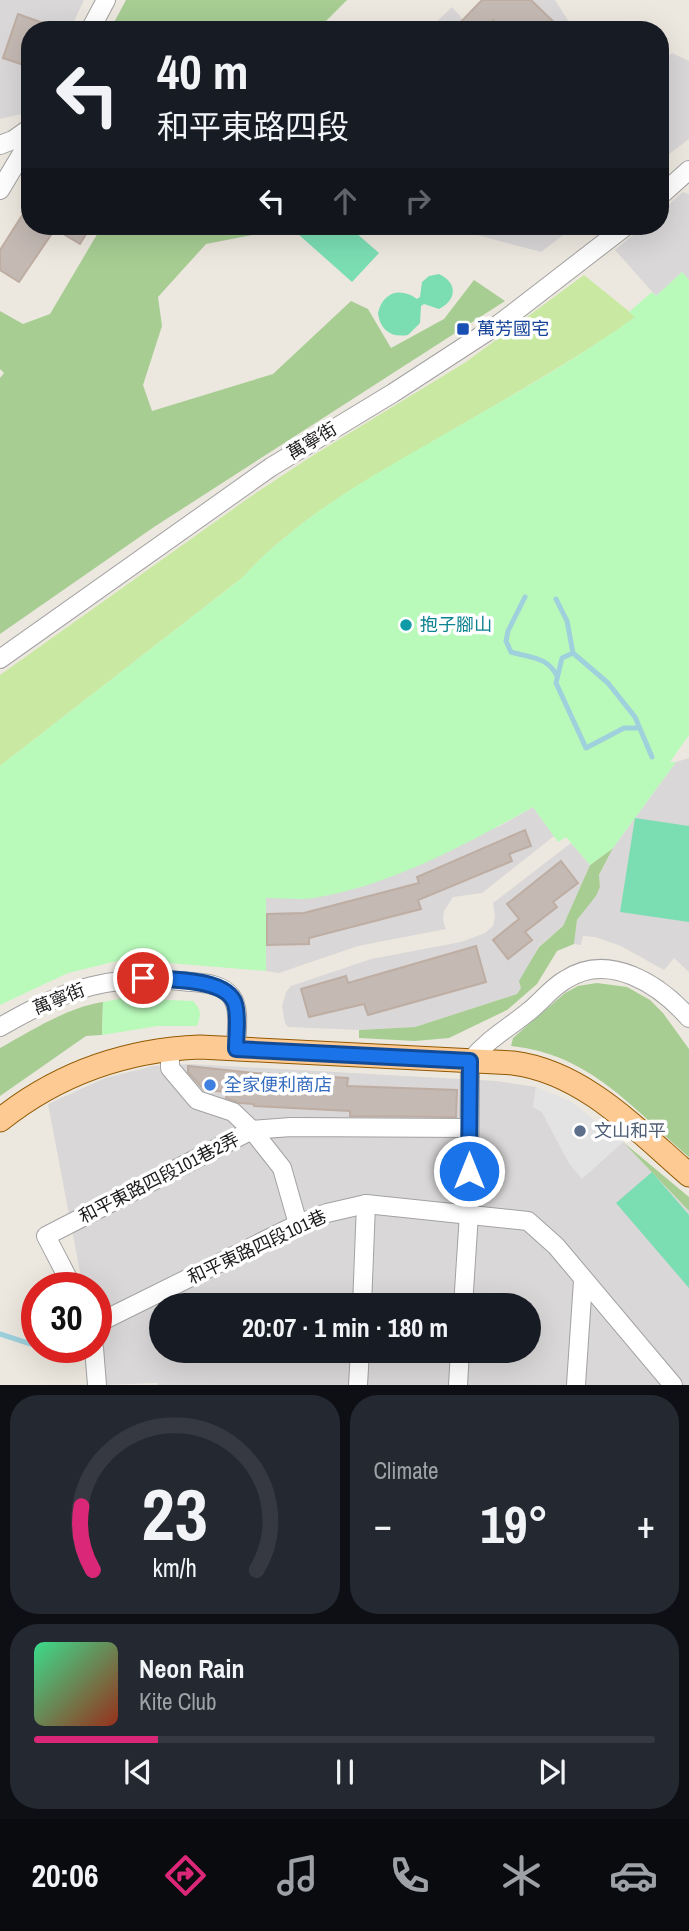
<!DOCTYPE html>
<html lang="en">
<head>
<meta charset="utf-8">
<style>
  :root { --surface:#171b24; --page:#242831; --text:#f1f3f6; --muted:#9ea1a6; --line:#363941; --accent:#db2777 }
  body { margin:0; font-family:"Archivo Narrow","Noto Sans TC",sans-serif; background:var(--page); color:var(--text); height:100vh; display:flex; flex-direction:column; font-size:26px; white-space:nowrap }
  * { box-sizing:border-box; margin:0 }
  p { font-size:23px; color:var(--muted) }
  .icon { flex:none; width:38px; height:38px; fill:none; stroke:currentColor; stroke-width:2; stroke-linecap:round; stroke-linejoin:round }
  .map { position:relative; height:1385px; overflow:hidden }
  .panel { display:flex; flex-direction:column; gap:10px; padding:10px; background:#0d0f14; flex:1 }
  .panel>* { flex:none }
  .top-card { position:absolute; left:21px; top:21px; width:648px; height:214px; border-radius:28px; box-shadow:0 7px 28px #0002; background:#171b24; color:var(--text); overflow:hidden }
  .speed { position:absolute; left:21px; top:1272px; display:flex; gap:14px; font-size:35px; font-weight:700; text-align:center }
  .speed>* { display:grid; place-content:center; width:91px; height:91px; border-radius:50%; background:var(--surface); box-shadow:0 7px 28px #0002; line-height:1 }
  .speed .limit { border:10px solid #d22; background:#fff; color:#111 }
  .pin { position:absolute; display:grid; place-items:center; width:60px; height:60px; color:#fff; margin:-30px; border:4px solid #fff; border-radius:50%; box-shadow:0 2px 7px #0007 }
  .me { position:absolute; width:77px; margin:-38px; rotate:0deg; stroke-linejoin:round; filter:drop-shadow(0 0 5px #0008) }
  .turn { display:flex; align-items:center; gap:24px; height:147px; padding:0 21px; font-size:32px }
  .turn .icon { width:91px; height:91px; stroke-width:2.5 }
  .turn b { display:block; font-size:49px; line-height:60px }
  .lanes { display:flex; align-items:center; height:66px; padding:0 21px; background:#0003; justify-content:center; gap:35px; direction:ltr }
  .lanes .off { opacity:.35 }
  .big { font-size:52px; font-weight:700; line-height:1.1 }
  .panel .tile { flex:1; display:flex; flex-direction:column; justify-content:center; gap:10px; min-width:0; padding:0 24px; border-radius:28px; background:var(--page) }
  .panel .dial { align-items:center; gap:0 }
  .dial svg { height:182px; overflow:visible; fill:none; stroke:var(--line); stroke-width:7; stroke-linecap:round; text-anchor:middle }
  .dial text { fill:var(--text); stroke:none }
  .song { display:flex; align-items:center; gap:21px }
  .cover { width:84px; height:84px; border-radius:10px; background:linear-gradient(135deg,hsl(150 70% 55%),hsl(10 70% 35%)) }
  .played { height:7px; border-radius:4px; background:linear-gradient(90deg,var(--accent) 20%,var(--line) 20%) }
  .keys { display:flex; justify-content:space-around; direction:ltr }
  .heat { display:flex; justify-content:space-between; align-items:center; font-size:38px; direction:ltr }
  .panel .tiles { flex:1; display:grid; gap:10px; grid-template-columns:1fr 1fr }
  .tile:last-child { grid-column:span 2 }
  .trip { position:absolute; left:149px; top:1293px; width:392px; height:70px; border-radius:35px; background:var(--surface); box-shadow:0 7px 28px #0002; font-weight:700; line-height:70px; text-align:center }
  .menu { display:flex; height:112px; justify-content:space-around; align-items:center; background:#090b0e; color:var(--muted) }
  .menu .icon { width:49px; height:49px }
  .menu .selected { color:var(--accent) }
  .menu b { font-size:32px; color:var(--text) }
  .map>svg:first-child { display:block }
  .residential { fill:#d9d7d7; fill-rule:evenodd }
  .grass { fill:#c9e9a3 }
  .forest { fill:#a7cd93 }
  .park { fill:#b9fabb }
  .pitch { fill:#7bdeb3 }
  .parking { fill:#e3e3e3 }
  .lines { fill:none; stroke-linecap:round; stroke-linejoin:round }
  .stream { stroke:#9ed1dc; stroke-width:5 }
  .building { fill:#c4b9b3; stroke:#beada2; stroke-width:2 }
  .minor-casing { stroke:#a2a2a2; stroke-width:20 }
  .major-casing { stroke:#915900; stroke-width:25 }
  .minor { stroke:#fff; stroke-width:18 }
  .major { stroke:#fdca94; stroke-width:23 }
  .route-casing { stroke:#114b97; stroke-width:18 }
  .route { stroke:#1a73e8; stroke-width:12 }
  .transit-dot { fill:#1a4fb4; stroke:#fff; stroke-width:2.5 }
  .culture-dot { fill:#0f9aa8; stroke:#fff; stroke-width:2.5 }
  .shop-dot { fill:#3f7fe0; stroke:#fff; stroke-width:2.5 }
  .service-dot { fill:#5c6f8a; stroke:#fff; stroke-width:2.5 }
  .labels { text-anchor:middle; stroke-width:7; stroke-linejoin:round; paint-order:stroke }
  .transit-label { font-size:18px; fill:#164399; stroke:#fff; text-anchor:start }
  .street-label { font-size:18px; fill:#1b1b1b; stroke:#fff }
  .culture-label { font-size:18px; fill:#0d838f; stroke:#fff; text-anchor:start }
  .shop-label { font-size:18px; fill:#366cbe; stroke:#fff; text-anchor:start }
  .service-label { font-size:18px; fill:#4e5e75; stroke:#fff; text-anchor:start }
</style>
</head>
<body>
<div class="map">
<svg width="689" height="1385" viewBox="0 0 689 1385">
  <rect width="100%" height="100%" fill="#ede8df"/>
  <g class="residential">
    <polygon points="0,0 84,0 70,30 30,30 30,112 0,119"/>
    <polygon points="491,0 555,0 574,30 428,30 452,7 466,23"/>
    <polygon points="672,53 689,61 689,139 660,161 660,62"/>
    <polygon points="683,192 689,194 689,280 682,272 656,296 615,250 644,226 660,226 660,212"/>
    <polygon points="444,226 575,226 541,252"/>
    <polygon points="689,758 689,972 674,958 664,970 621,946 595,937 583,936 581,945 574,944 577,920 596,896 600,887 599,876 613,848 676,762"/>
    <polygon points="533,807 554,836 482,893 453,897 444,911 443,920 446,929 358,946 279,973 266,971 266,898 313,898 500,826"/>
    <polygon points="571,843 590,865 563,926 538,947 521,988 517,994 415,1027 359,1030 288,1027 285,1023 282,1006 286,992 291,986 371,959 461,942 485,933 493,926 495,917 493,903"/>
    <path d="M190,1064L496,1081L536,1087L533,1107L542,1112L569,1163L582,1178L623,1142L689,1211V1385H158L157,1383L102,1385L96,1348V1288H83L48,1104L105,1078L153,1066ZM161,1306H528V1351H161Z"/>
  </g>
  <path class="grass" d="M584,275L636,317C566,366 491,407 418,450C355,486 291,524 242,578L0,766V675L250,497L312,456L466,362Z"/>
  <g class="forest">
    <polygon points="126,0 347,0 317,30 110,30"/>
    <polygon points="102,226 295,226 289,232 257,234 206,244 158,297 162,326 143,385 152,411 273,374 351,301 368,309 391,348 444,319 474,280 505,301 154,527 0,634 0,378 4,373 0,369 0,311 23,324 50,314"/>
    <polygon points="613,848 599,875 600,887 596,896 577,920 574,944 557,951 537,984 507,1010 449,1038 415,1041 359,1038 359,1030 415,1027 517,994 521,988 519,981 539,947 563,926 590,865"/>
    <path d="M597,983L627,987L650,1000L663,1013L689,1049V1157C632,1108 590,1054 511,1046L513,1038L565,993L578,986Z"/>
    <path d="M103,1002L102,1035L86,1036L0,1096V1048C31,1031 68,1007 103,1002Z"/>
    <polygon points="623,1142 689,1197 689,1211"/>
  </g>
  <g class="park">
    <path d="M682,272L689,280V735L670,762H676L613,848L590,865L566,837L558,842L533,807C465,845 392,885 314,898C299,900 282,898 266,898V971L145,961H117L68,973L0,1005V766L242,578C291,524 355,486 417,450C491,407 566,367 635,317L629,312L652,292L656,296Z"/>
    <path d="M124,998L193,1001C202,1010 201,1015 197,1026H158L102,1035L103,1002Z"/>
  </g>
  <g class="pitch">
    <polygon points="306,226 348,226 379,253 352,282 298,234"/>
    <path d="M439,274C458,283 457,300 439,309L424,304L421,306L420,323L408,335C391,338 380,330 378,313C383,292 400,287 417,299L420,297L422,282L429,276Z"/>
    <polygon points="635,818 689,826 689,922 620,912"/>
    <polygon points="652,1172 689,1215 689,1288 616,1203"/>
  </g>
  <polygon class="parking" points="536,1087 570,1101 623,1142 582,1179 569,1163 542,1112 533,1107"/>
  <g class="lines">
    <g class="stream">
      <path d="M525,597L508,631L506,641L511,652C530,658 547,656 557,676"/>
      <polyline points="556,599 567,621 573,653"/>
      <polyline points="639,728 624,728 586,748 556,683 562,658 573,653 608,683 635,717 652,757"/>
      <polyline points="0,1334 34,1345"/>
    </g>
  </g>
  <g class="building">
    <polygon points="482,0 531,0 562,30 503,30 493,20 484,30 453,30"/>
    <polygon points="18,14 57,28 57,30 30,30 30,67 3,58"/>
    <polygon points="30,203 30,226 91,226 80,244 55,229 19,282 0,270 0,250"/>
    <polygon points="525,830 531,846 509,854 512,861 418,900 421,909 309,938 309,944 267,945 267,914 304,913 419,883 417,877"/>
    <polygon points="561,861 578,883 553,902 557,907 525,932 532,940 508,959 493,940 519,919 507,904"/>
    <polygon points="476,946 486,982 368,1015 364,1004 309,1017 301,989 346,976 348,983"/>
    <polygon points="188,1066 254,1073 348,1078 347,1086 457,1090 456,1117 350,1116 350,1111 254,1106 254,1104 239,1103 226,1098 227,1092 204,1090 188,1072"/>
  </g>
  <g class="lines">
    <defs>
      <g id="minor">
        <polyline points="90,30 106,0"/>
        <polyline points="0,145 13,140 30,128"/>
        <polyline points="0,190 30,140"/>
        <polyline points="660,196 689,170"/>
        <polyline points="0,659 271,467 393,393 499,324 626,226"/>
        <path d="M0,1027C70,987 110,973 191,982C204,983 222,984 231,996C241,1009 236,1033 236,1049"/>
        <polyline points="170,1048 170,1068 197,1100 233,1112 252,1130 291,1127 469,1128"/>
        <polyline points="73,1288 46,1236 252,1130 282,1168 298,1224"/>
        <polyline points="362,1306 366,1204"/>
        <path d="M463,1306L469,1214L470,1061C489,1038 506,1030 528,1012C541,1002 551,988 565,980C609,951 660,985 689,1018"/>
        <polyline points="96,1324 298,1224 327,1213 366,1204 528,1221 556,1246 673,1385"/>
        <polyline points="94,1348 97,1385"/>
        <polyline points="358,1385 360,1351"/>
        <polyline points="458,1385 460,1351"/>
        <polyline points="576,1385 583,1281"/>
      </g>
      <path id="major" d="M0,1120C59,1073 125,1050 200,1047L513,1063C584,1072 637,1130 689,1175"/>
    </defs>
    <use href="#minor" class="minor-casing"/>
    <use href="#major" class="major-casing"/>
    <use href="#minor" class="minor"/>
    <use href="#major" class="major"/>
  </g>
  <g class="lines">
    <defs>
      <path id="route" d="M143,978C166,980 227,977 235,1004C239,1017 236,1035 236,1049L470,1061L469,1171"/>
    </defs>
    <use href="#route" class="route-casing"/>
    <use href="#route" class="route"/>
  </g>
  <rect class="transit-dot" x="456" y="322" width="14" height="14" rx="3.5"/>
  <circle class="culture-dot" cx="406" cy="625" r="7"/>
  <circle class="shop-dot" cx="210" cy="1085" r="7"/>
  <circle class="service-dot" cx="580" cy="1131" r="7"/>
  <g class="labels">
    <g class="transit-label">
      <text x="477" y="335">萬芳國宅</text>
    </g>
    <g class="street-label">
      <text transform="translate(312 441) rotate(-31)" y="6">萬寧街</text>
      <text transform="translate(59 999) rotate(-22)" y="6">萬寧街</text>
      <text transform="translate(159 1178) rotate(-27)" y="6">和平東路四段101巷2弄</text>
      <text transform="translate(257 1247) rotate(-25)" y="6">和平東路四段101巷</text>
    </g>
    <g class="culture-label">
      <text x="420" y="631">抱子腳山</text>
    </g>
    <g class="shop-label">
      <text x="224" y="1091">全家便利商店</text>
    </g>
    <g class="service-label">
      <text x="594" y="1137">文山和平</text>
    </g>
  </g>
</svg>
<div class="speed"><div class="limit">30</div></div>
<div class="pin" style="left:143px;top:978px;background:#d93025"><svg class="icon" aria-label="arrive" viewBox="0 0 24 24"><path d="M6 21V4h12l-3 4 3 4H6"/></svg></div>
<svg class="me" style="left:469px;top:1171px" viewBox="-20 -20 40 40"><circle r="17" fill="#1a73e8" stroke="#fff" stroke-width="3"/><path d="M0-11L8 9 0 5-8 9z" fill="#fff"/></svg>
<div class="trip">20:07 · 1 min · 180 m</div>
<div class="top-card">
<div class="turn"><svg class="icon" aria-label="left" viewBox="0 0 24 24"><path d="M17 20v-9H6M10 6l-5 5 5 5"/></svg><div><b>40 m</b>和平東路四段</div></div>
<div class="lanes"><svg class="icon" aria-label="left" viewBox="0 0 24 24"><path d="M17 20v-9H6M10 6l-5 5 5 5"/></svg><svg class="icon off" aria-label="ahead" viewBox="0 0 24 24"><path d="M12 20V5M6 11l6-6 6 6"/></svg><svg class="icon off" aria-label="right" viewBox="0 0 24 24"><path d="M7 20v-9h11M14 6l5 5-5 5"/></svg></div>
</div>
</div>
<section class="panel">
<div class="tiles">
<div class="tile dial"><svg viewBox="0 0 100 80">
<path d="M14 69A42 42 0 1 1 86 69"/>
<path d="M14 69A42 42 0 0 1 9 41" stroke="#db2777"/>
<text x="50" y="56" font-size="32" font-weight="700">23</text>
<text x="50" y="72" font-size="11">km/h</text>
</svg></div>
<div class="tile"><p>Climate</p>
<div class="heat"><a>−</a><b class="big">19°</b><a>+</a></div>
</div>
<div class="tile">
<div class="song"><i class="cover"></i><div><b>Neon Rain</b><p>Kite Club</p></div></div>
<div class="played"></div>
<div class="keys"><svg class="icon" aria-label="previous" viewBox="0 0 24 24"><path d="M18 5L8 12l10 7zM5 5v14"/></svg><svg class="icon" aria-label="pause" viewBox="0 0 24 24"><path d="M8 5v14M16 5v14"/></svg><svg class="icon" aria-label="next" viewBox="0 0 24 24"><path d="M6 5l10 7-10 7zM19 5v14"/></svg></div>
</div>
</div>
</section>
<nav class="menu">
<b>20:06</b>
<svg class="icon selected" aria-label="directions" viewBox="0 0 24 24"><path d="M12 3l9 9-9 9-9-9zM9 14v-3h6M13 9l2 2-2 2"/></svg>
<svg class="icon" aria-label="music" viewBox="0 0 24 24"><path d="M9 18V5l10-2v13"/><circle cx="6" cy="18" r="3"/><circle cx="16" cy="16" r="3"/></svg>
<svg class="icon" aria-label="phone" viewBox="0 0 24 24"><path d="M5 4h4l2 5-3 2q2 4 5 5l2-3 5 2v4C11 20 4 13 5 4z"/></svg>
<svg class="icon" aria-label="climate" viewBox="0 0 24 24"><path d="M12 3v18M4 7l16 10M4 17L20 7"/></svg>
<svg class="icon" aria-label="car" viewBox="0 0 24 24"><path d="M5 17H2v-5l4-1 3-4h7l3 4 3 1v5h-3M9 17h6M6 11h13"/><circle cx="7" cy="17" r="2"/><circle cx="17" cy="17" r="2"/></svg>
</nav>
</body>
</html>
